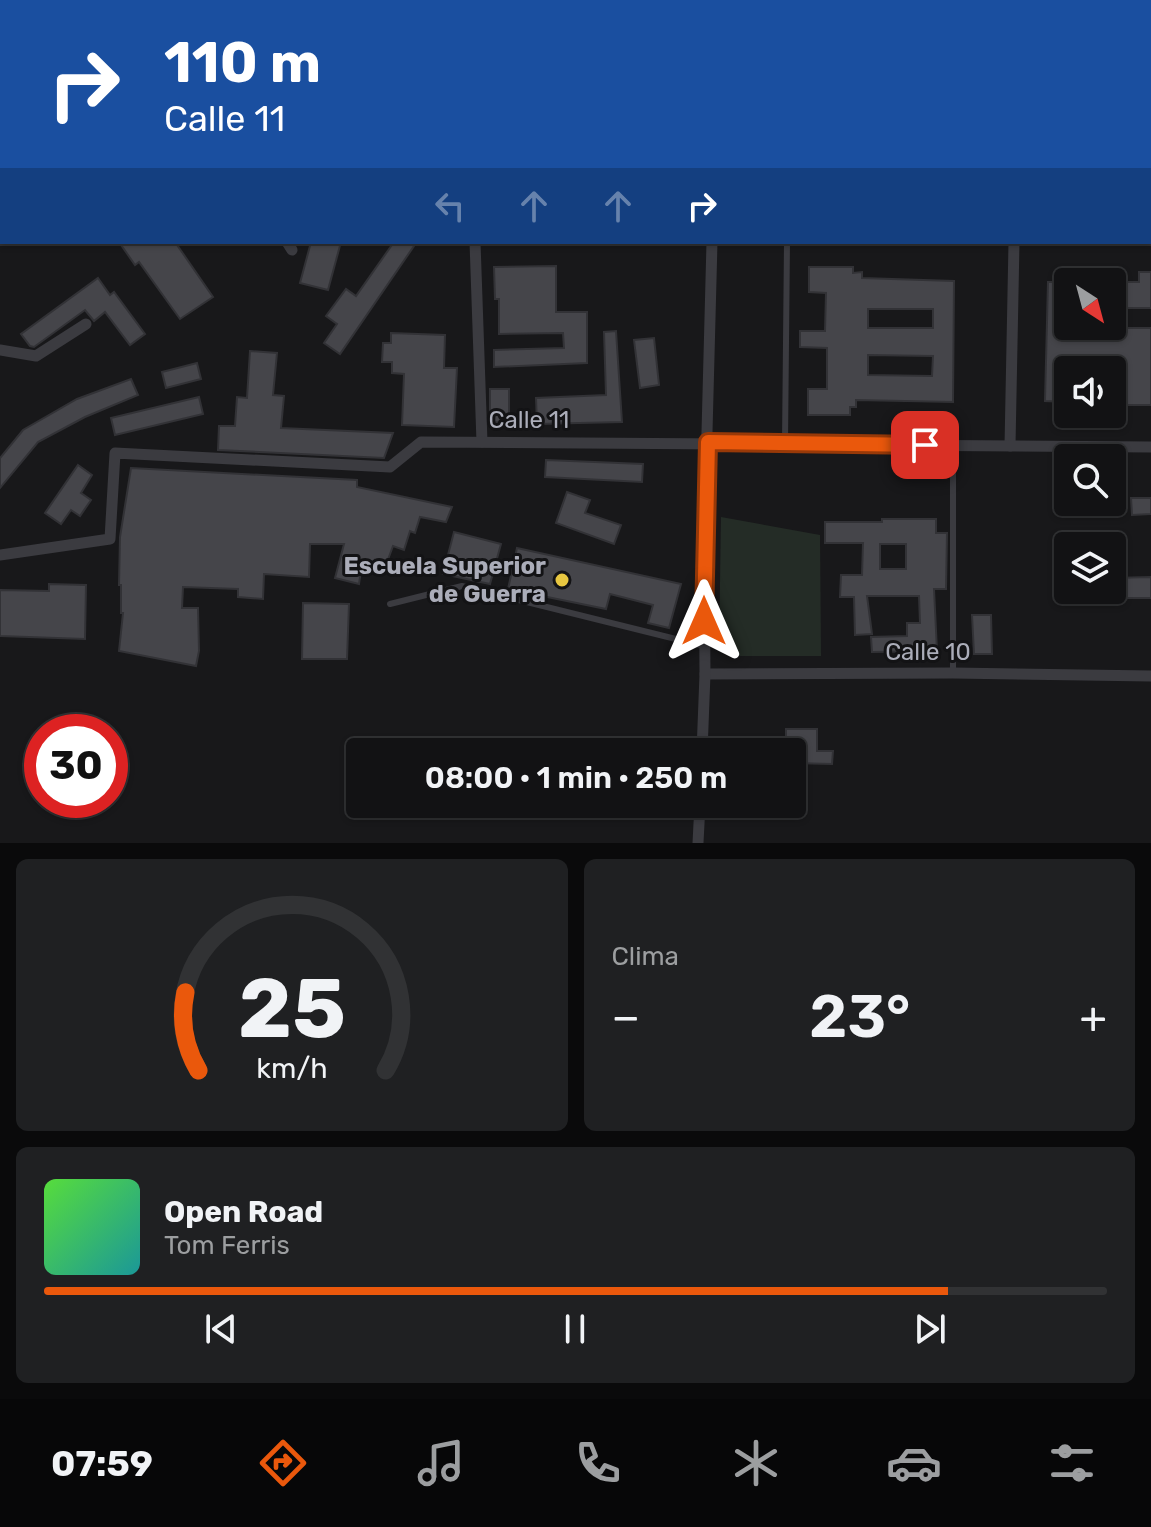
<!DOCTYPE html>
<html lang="es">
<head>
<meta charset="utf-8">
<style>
  :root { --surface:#121214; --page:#1f2022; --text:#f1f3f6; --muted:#9c9ea0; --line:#313234; --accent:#ea580c }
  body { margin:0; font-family:Rubik,sans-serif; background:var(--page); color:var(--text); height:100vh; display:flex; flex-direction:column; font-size:30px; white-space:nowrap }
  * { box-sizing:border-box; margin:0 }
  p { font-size:26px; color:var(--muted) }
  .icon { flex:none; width:44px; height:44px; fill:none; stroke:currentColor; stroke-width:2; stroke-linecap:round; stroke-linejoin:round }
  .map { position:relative; height:843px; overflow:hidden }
  .side { display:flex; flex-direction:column; gap:16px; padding:16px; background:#0a0a0b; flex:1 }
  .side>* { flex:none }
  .top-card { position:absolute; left:0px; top:0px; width:1152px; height:244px; box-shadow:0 2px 6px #0004,0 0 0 2px var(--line); background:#1a4fa0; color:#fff; overflow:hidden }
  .needle { width:52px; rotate:144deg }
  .fabs { position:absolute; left:1054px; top:268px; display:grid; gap:16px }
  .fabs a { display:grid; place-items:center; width:72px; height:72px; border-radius:8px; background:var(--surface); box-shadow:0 2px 6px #0004,0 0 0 2px var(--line); font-size:40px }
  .speed { position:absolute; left:24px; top:714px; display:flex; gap:16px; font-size:40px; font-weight:700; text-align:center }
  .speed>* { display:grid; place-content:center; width:104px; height:104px; border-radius:50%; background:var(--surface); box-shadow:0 2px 6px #0004,0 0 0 2px var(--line); line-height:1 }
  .speed .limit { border:12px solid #d22; background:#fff; color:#111 }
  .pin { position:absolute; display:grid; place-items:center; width:68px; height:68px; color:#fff; margin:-34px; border-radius:16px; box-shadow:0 4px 12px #0006 }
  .me { position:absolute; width:88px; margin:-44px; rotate:0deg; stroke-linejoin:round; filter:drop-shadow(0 0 6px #0008) }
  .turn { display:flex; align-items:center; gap:28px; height:168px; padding:0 32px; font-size:36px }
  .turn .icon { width:104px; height:104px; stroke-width:2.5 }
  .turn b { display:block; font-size:56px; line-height:68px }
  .lanes { display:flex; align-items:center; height:76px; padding:0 32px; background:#0003; justify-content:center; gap:40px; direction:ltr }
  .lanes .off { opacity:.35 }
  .big { font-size:60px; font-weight:600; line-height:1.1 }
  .side .widget { flex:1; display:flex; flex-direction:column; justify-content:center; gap:12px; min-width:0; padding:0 28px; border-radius:12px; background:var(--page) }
  .side .dial { align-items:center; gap:0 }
  .dial svg { height:208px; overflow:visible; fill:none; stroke:var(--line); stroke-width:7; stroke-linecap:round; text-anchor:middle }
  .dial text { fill:var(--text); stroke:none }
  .song { display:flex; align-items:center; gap:24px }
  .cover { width:96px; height:96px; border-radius:12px; background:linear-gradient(135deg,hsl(110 70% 55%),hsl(180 70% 35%)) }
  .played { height:8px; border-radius:4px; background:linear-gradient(90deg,var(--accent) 85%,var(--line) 85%) }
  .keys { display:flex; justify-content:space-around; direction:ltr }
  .heat { display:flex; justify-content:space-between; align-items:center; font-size:44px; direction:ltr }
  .side .tiles { flex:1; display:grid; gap:16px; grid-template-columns:1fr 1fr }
  .widget:last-child { grid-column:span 2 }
  .trip { position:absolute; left:346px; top:738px; width:460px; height:80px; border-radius:8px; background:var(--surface); box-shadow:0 2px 6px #0004,0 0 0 2px var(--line); font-weight:600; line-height:80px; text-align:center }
  .menu { display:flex; height:128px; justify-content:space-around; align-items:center; background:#070708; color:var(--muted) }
  .menu .icon { width:56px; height:56px }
  .menu .on { color:var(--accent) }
  .menu b { font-size:36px; color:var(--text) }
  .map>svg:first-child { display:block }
  .green { fill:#242c26 }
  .building { fill:#45454a; stroke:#323236; stroke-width:2; fill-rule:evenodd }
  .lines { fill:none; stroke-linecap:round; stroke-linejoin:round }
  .service { stroke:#3b3b40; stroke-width:6 }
  .minor { stroke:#3b3b40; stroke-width:11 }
  .route-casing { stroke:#983908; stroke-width:20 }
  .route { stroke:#ea580c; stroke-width:14 }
  .poi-dot { fill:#e8c741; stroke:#131315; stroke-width:3 }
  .labels { text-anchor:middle; stroke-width:6; stroke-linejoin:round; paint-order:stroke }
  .street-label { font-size:24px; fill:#abadb9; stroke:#131315 }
  .poi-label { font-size:24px; font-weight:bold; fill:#abadb9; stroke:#131315; text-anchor:end }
</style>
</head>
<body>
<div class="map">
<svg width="1151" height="843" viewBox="0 0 1151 843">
  <rect width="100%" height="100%" fill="#18181a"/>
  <polygon class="green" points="721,517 820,535 821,656 736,656 719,650"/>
  <g class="building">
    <polygon points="119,242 175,242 213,297 180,319 139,262 135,265"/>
    <polygon points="311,242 341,242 328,290 300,283"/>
    <polygon points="394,242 408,242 414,246 340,354 324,343 337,324 326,316 346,289 356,296"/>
    <polygon points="556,266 556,312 587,312 587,363 494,367 494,350 564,348 563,333 499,334 499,299 495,299 494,267"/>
    <path d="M809,267H853V273L862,272V278L954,281L953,402L856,400V407H850V415H808V389H827V348L800,347V331H825L826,293L809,292ZM868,309H933V328H868ZM868,355L933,356L932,376L868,375Z"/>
    <polygon points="1139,272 1151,272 1151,308 1112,308 1112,282 1139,282"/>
    <polygon points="98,278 110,295 114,292 145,334 130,345 105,312 94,321 85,310 34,347 30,346 21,334"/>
    <polygon points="1048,282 1068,282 1067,328 1151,328 1151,405 1112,405 1112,375 1123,375 1123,357 1066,357 1065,402 1045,401"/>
    <polygon points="616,331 622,422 537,424 536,398 606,395 604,332"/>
    <polygon points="391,333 445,335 444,368 457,368 454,427 402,425 404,374 392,373 392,362 382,362 383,343 391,343"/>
    <polygon points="654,338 659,385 640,388 634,340"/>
    <polygon points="250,351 277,353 273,395 284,396 281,428 393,433 384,458 218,450 219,426 235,426 237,397 247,398"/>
    <polygon points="197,363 201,379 166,388 162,372"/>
    <polygon points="131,379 138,395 85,417 38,442 0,488 0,458 23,430 77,399"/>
    <polygon points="490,389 509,389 509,423 490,422"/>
    <polygon points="199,397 203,414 115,435 111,418"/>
    <polygon points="546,460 643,464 642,482 545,477"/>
    <polygon points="78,465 92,475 81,493 91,500 80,516 71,510 61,524 45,513"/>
    <polygon points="131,468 357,480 357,487 452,507 446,522 420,517 415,533 410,531 404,550 393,546 386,565 375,560 373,567 362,564 359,584 335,578 344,544 310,544 309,577 264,574 263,599 238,597 238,589 183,587 182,608 198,608 199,651 196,666 119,651 123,613 121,613 121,585 119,585 120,537"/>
    <polygon points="567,492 590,500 585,513 621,525 614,544 556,523"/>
    <polygon points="1131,498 1151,498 1151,514 1132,515"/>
    <path d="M882,519H936V533H947L946,589H934L937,651L872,652L871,637L907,636V623H920L919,596H867L872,634L855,635L854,597H840L841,575H862L863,543H825V522H882ZM880,544H906V569H880Z"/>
    <polygon points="454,532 501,544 490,584 443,574"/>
    <polygon points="517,548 681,584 669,628 648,623 653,605 610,594 606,609 508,589"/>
    <polygon points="1151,577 1151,598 1090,598 1090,590 1112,590 1112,578"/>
    <polygon points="49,584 86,585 85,639 0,636 0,590 49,591"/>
    <polygon points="303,603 349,604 347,659 302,659"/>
    <polygon points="972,615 991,615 992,654 974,654"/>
    <polygon points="786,729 817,729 817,751 833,751 832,764 792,763 793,742 786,742"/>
  </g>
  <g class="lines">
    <g class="service">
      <polyline points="794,0 794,2"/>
      <polyline points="785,443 787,242"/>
      <polyline points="390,604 462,586 704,646"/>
      <polyline points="953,673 953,445"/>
    </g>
    <g class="minor">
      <polyline points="152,0 153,2"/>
      <polyline points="469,0 469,2"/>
      <polyline points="31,2 39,0"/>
      <polyline points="714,2 714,0"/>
      <polyline points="1018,2 1018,0"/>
      <polyline points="0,9 2,9"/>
      <polyline points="1150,27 1151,27"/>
      <polyline points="1150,234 1151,234"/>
      <polyline points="0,237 2,236"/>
      <polyline points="287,242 292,250"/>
      <polyline points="475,242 482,442"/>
      <polyline points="0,350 36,356 86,324"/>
      <polyline points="1010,446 1014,242"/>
      <polyline points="0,555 110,539 115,453 390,467 421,442 1151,447"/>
      <polyline points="705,674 953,673 1151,676"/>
      <polyline points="702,752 705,674 704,546 712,242"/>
      <polyline points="698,843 700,804"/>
    </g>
  </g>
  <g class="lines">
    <defs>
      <polyline id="route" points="704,621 708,442 925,445"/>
    </defs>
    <use href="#route" class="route-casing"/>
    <use href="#route" class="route"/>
  </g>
  <circle class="poi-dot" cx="562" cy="580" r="8"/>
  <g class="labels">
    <g class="street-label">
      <text x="529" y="428">Calle 11</text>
      <text x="928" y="660">Calle 10</text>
    </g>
    <g class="poi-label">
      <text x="546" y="574">Escuela Superior<tspan x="546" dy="28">de Guerra</tspan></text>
    </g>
  </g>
</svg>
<div class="fabs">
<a><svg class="needle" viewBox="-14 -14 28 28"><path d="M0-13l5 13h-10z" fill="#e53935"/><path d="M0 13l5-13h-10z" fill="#9c9ea0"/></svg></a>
<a><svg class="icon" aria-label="sound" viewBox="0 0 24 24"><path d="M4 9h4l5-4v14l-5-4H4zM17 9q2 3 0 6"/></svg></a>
<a><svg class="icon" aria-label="search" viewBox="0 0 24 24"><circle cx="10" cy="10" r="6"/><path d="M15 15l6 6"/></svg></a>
<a><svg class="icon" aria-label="layers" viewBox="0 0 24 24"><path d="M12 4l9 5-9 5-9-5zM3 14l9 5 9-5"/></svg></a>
</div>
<div class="speed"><div class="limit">30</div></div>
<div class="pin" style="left:925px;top:445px;background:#d93025"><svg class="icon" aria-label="arrive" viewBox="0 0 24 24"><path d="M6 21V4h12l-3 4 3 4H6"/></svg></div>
<svg class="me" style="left:704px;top:621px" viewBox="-20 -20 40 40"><path d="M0-17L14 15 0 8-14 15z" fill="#ea580c" stroke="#fff" stroke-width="4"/></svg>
<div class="trip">08:00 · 1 min · 250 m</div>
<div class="top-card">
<div class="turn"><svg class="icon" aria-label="right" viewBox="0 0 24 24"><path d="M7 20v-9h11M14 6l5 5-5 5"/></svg><div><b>110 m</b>Calle 11</div></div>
<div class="lanes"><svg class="icon off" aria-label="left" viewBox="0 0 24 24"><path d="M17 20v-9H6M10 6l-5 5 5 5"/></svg><svg class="icon off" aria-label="ahead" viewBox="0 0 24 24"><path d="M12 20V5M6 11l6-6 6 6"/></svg><svg class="icon off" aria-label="ahead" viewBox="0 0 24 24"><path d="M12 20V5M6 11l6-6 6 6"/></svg><svg class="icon" aria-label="right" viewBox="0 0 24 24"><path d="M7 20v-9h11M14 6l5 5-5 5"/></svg></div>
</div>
</div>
<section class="side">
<div class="tiles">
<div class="widget dial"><svg viewBox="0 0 100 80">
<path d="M14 69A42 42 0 1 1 86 69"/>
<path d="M14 69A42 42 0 0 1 9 39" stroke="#ea580c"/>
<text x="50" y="56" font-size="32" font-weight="700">25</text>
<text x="50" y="72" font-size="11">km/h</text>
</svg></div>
<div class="widget"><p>Clima</p>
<div class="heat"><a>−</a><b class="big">23°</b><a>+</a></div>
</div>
<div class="widget">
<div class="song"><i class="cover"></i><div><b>Open Road</b><p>Tom Ferris</p></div></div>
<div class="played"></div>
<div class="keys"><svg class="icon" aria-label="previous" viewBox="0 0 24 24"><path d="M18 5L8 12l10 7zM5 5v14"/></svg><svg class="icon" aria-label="pause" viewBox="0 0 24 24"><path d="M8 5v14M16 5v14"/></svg><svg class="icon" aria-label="next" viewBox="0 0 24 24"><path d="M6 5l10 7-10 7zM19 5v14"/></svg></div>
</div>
</div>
</section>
<nav class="menu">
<b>07:59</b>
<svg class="icon on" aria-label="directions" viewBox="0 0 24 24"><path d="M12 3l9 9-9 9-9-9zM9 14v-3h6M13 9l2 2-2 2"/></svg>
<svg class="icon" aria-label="music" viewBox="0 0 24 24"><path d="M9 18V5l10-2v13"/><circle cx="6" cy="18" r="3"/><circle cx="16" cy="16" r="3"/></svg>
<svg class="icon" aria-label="phone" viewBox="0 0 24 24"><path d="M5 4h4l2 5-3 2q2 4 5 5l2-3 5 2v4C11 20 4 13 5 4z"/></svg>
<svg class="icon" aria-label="climate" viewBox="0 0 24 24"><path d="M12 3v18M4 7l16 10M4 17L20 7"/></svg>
<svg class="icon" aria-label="car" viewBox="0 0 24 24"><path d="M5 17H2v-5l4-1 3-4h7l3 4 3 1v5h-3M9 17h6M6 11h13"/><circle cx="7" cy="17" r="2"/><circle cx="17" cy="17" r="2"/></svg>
<svg class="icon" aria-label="filters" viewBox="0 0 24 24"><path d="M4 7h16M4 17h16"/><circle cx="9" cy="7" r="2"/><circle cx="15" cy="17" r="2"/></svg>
</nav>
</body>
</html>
